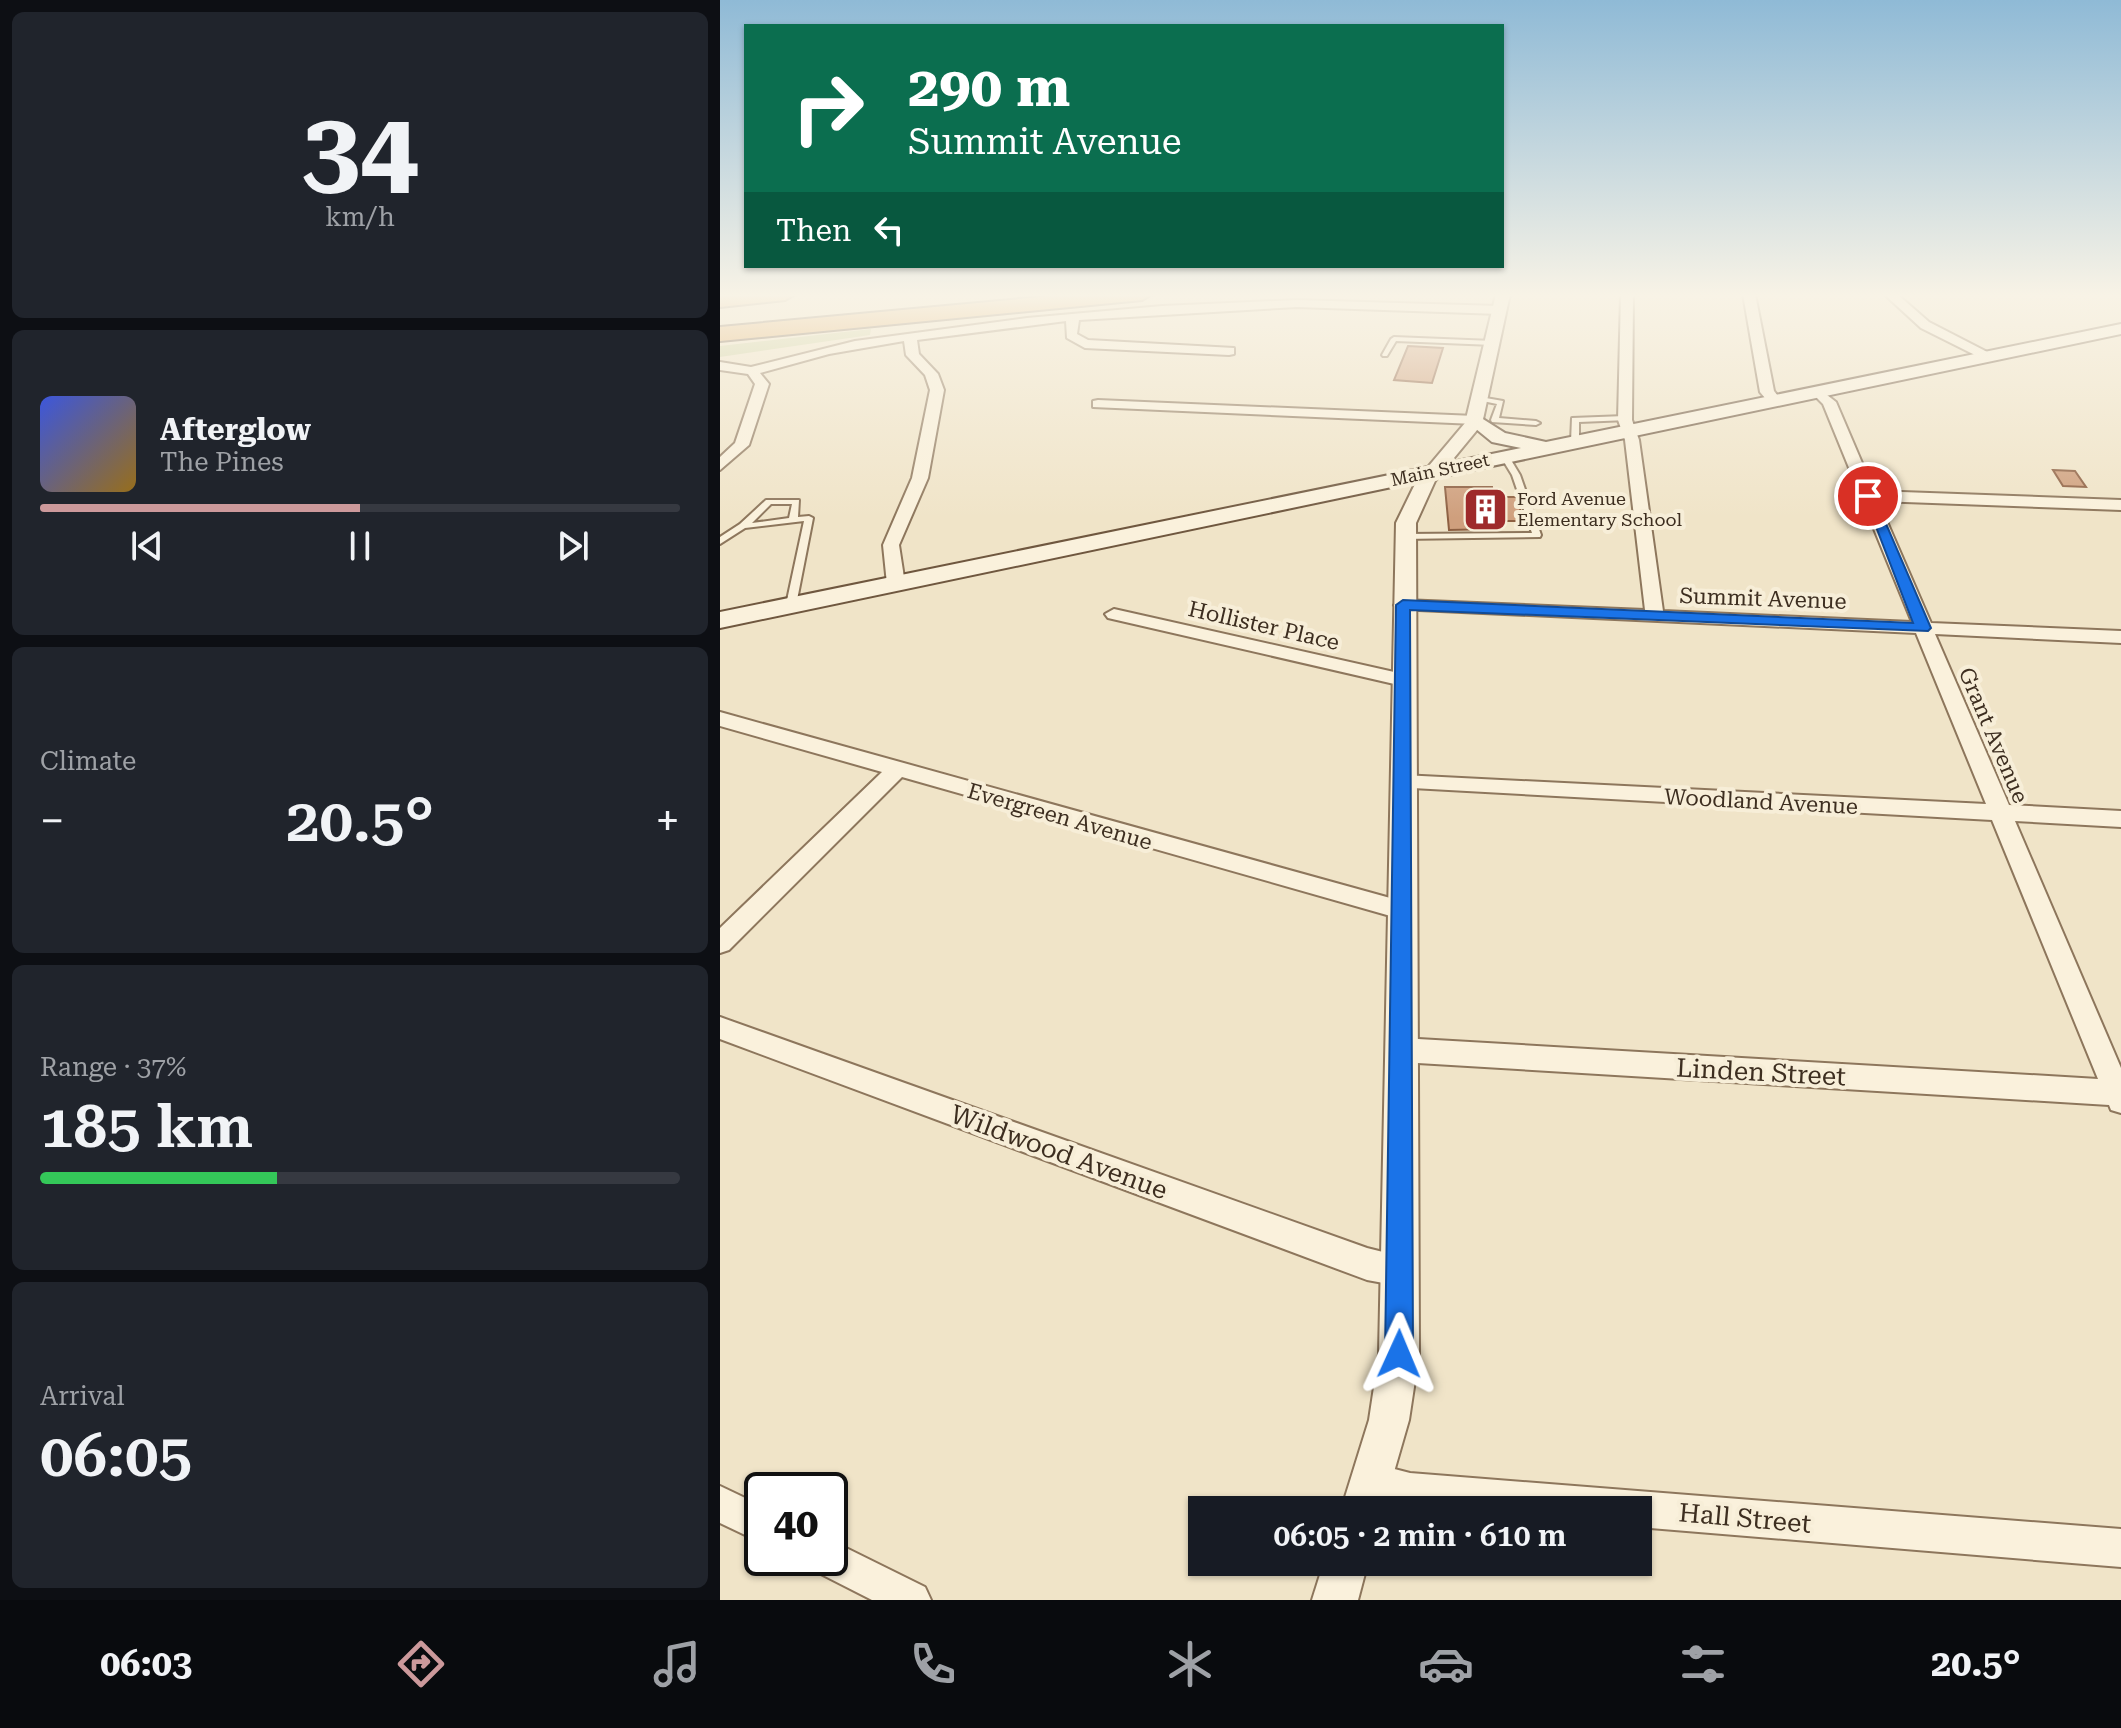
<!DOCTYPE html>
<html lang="en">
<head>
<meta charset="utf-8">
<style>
  :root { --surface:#171b24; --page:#20242c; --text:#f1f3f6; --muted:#9ea1a6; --line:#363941; --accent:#cc999b }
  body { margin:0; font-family:"Roboto Serif",serif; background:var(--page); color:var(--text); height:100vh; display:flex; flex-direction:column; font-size:30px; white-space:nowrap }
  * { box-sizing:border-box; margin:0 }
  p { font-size:26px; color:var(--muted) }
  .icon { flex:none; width:44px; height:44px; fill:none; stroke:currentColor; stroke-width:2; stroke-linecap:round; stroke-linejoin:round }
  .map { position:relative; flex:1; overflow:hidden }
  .sheet { display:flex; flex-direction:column; gap:12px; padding:12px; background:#0d0f14; width:720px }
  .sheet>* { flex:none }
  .hud { position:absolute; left:24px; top:24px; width:760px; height:244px; border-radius:0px; box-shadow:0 2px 6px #0004; background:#0b6e4f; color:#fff; overflow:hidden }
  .speed { position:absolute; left:24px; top:1472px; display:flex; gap:16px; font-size:40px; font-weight:700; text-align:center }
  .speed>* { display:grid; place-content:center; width:104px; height:104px; border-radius:50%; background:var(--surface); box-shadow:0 2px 6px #0004; line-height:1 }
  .speed .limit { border:4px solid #111; border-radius:12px; background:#fff; color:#111 }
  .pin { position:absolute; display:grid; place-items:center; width:68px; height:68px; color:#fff; margin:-34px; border:4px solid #fff; border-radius:50%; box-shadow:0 2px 8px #0007 }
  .me { position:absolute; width:88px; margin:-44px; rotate:1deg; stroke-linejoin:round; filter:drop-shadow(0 0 6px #0008) }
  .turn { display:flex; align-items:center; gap:28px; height:168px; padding:0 32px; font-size:36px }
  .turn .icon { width:104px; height:104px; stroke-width:2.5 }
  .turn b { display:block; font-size:56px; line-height:68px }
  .then { display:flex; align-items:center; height:76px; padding:0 32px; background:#0003; gap:16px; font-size:30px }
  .big { font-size:60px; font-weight:600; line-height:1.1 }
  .sheet .tile { flex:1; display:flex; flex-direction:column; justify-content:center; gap:12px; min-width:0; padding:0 28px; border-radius:12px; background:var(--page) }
  .sheet .dial { align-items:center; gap:0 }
  .dial b { font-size:104px; line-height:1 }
  .song { display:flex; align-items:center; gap:24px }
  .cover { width:96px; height:96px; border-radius:12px; background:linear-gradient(135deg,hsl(230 70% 55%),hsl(40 70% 35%)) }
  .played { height:8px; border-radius:4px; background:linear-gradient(90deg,var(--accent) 50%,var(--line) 50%) }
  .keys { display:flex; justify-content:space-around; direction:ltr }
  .heat { display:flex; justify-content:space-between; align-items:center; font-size:44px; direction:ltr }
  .charge { height:12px; border-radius:6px; background:linear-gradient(90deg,#34c759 37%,var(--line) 0) }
  .trip { position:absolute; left:468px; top:1496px; width:464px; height:80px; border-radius:0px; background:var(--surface); box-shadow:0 2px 6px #0004; font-weight:600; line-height:80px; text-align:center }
  .tab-bar { display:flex; height:128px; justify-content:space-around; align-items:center; background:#090b0e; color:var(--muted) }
  .tab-bar .icon { width:56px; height:56px }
  .tab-bar .active { color:var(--accent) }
  .tab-bar b { font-size:36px; color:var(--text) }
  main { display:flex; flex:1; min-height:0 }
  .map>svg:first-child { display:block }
  .green { fill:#c9cf9b }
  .building { fill:#cf9f7d; stroke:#8d5f41; stroke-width:2 }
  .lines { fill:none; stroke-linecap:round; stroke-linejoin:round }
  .service-casing { stroke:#8d765c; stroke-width:4 }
  .minor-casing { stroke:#8d765c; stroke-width:4 }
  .tertiary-casing { stroke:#8d765c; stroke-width:4 }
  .secondary-casing { stroke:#6f573f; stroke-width:4 }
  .motorway-casing { stroke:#5b4430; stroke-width:4 }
  .service { fill:#faf1dc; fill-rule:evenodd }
  .minor { fill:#faf1dc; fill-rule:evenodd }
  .tertiary { fill:#faf1dc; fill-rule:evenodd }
  .secondary { fill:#faf1dc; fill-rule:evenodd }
  .motorway { fill:#e0a458; fill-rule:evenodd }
  .route { fill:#1a73e8; stroke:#114b97; stroke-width:2 }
  .labels { text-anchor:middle; stroke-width:8; stroke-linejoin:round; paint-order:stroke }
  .far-street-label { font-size:18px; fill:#3d2e20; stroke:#f7eed8 }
  .far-poi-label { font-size:18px; fill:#3d2e20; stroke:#f7eed8; text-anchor:start }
  .street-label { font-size:22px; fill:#3d2e20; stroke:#f7eed8 }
  .near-street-label { font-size:26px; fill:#3d2e20; stroke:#f7eed8 }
</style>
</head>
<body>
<main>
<section class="sheet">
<div class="tile dial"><b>34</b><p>km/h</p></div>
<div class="tile">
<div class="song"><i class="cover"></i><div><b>Afterglow</b><p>The Pines</p></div></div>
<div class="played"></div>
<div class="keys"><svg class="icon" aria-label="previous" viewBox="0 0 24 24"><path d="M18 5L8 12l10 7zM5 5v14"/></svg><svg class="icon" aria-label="pause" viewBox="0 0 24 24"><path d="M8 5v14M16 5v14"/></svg><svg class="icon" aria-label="next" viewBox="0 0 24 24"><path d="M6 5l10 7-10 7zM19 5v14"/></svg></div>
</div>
<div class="tile"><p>Climate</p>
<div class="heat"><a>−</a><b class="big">20.5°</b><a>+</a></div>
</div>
<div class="tile"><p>Range · 37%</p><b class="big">185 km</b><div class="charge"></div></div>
<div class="tile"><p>Arrival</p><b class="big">06:05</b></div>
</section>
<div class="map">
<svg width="1401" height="1600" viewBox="0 0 1401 1600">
  <rect width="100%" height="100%" fill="#f0e4c8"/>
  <polygon class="green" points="151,329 150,335 0,357 0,346"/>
  <g class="building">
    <polygon points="688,346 723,348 712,383 674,380"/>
    <polygon points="1333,470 1355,471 1366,487 1343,486"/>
    <polygon points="725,487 772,487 773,497 796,497 804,521 776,521 777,529 729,530"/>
  </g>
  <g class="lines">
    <defs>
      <g id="service">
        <polygon points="674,337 773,341 776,343 773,345 676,341 667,356 663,356 662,355 671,339"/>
        <polygon points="760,397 783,401 779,418 816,421 820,423 816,425 772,422 771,420 777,404 758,400 758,398"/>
        <polygon points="905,416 909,418 908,420 859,422 859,442 855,444 851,442 852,418"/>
        <polygon points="782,455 788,455 800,475 821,535 820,537 681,539 681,535 684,534 812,533 792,475 781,457"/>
        <path d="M46,500H79L78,517L89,516L93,518L76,605L71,608L66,605L84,521L25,528L0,544V537L20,524ZM51,504H72L69,518L32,523Z"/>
      </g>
      <g id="minor">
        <polygon points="901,294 913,294 912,420 919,440 943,611 1192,622 1103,404 1091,392 1098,388 1116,402 1154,491 1401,500 1401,510 1158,501 1211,623 1401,631 1401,643 1215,634 1289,805 1401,811 1401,827 1295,821 1401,1068 1401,1113 1391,1110 1389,1105 681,1062 671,1058 667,1050 671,1042 681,1038 1378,1079 1272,820 674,787 671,782 682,775 1266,804 1196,633 677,609 674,605 683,600 925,610 905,440 898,420"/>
        <polygon points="1023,294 1035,294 1054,391 1062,401 1060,404 1050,404 1040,392"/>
        <polygon points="1164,294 1177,294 1209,322 1275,356 1263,359 1201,328"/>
        <polygon points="577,300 780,306 786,310 780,314 577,307 359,320 357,334 368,340 514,348 514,354 509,355 365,348 347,338 346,321 197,340 199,354 218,374 224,390 208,478 179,545 185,584 176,589 167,584 163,545 192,478 210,390 205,375 186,355 184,341 109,354 40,373 49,384 29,445 0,470 0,457 15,443 35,384 28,374 0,370 0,362 31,367 135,341 307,318 442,306"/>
        <polygon points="378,400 755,416 762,420 755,424 373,407 373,401"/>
        <polygon points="394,609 683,674 693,680 683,686 388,618 385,614"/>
        <polygon points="0,712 681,901 690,903 693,910 690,917 681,919 182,777 9,950 0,953 0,928 162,772 0,726"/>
        <polygon points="0,1017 647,1248 691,1259 696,1270 691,1281 680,1286 647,1280 0,1039"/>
        <polygon points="651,1463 690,1473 1401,1529 1401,1567 918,1527 918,1510 703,1510 638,1494 633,1481 638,1468"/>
        <polygon points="0,1486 42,1506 42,1543 0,1523"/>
        <polygon points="110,1540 205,1587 211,1600 152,1600 95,1571 89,1558 110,1558"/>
      </g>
      <g id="tertiary">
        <polygon points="776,294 790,294 762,424 715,481 696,523 699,1354 689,1420 663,1510 621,1510 649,1420 659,1354 676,523 697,480 745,423"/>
        <polygon points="604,1562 648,1562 638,1600 592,1600"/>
      </g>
      <polygon id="secondary" points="1401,324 1401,334 0,628 0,612 801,448 772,442 745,420 755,414 785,433 826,442"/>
      <g id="motorway">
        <polygon points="75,294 65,300 0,307 0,295"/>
        <polygon points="353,294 432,294 422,300 0,341 0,327"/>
      </g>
    </defs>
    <use href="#service" class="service-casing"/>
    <use href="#minor" class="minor-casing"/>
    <use href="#tertiary" class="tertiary-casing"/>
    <use href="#secondary" class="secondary-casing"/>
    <use href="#motorway" class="motorway-casing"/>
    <use href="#service" class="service"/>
    <use href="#minor" class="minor"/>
    <use href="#tertiary" class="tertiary"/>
    <use href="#secondary" class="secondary"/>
    <use href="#motorway" class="motorway"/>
  </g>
  <linearGradient id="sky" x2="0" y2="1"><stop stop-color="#8fbad6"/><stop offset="0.57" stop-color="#f8f3e6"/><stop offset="1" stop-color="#f8f3e6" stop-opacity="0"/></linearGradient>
  <rect width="1401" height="518" fill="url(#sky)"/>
  <polygon class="route" points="1143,493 1154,496 1211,628 1208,631 690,610 693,1354 688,1363 679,1367 669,1363 665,1354 676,605 683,600 1193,623"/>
  <defs>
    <symbol id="building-square" viewBox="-11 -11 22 22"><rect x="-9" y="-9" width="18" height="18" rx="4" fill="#9e2a2b" stroke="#f7eed8"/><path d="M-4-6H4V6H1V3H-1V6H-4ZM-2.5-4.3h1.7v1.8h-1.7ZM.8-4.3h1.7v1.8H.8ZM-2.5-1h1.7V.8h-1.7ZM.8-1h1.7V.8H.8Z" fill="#fff"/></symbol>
  </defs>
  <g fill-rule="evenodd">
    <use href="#building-square" x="740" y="484" width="51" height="51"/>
  </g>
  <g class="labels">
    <g class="far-street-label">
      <text transform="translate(720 470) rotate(-12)" y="6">Main Street</text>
    </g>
    <g class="far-poi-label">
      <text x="797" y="505">Ford Avenue<tspan x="797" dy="21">Elementary School</tspan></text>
    </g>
    <g class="street-label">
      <text transform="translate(1043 598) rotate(2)" y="8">Summit Avenue</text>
      <text transform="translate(544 625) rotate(13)" y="8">Hollister Place</text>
      <text transform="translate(1274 735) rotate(67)" y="8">Grant Avenue</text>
      <text transform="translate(1041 801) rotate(3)" y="8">Woodland Avenue</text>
      <text transform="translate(340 816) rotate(16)" y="8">Evergreen Avenue</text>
    </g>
    <g class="near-street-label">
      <text transform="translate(1041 1072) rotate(3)" y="9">Linden Street</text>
      <text transform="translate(339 1152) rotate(20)" y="9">Wildwood Avenue</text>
      <text transform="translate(1025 1518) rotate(5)" y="9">Hall Street</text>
    </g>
  </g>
</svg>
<div class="speed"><div class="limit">40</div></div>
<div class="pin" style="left:1148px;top:496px;background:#d93025"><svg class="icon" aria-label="arrive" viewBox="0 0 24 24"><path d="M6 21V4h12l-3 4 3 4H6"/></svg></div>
<svg class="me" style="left:679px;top:1354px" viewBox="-20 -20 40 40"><path d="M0-17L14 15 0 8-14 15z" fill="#1a73e8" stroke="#fff" stroke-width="4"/></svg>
<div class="trip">06:05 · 2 min · 610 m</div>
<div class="hud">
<div class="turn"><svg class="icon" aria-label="right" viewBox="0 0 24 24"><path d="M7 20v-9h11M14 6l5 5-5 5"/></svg><div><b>290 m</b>Summit Avenue</div></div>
<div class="then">Then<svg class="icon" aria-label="left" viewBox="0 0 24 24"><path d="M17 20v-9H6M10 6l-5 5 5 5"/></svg></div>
</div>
</div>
</main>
<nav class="tab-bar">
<b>06:03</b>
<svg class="icon active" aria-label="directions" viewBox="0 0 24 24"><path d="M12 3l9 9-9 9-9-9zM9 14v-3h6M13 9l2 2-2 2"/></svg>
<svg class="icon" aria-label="music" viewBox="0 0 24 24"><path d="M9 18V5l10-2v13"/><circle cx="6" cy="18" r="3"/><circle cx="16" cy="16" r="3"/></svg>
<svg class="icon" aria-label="phone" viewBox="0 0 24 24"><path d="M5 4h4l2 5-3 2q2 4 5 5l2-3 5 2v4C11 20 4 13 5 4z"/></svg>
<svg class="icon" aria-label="climate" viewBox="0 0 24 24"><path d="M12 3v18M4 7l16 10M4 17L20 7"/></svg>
<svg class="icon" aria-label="car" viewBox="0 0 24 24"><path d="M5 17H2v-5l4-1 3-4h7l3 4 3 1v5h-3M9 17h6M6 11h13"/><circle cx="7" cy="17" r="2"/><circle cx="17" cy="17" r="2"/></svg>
<svg class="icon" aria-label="filters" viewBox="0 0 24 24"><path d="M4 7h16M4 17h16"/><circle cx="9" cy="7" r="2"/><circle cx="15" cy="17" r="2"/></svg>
<b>20.5°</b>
</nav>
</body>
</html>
